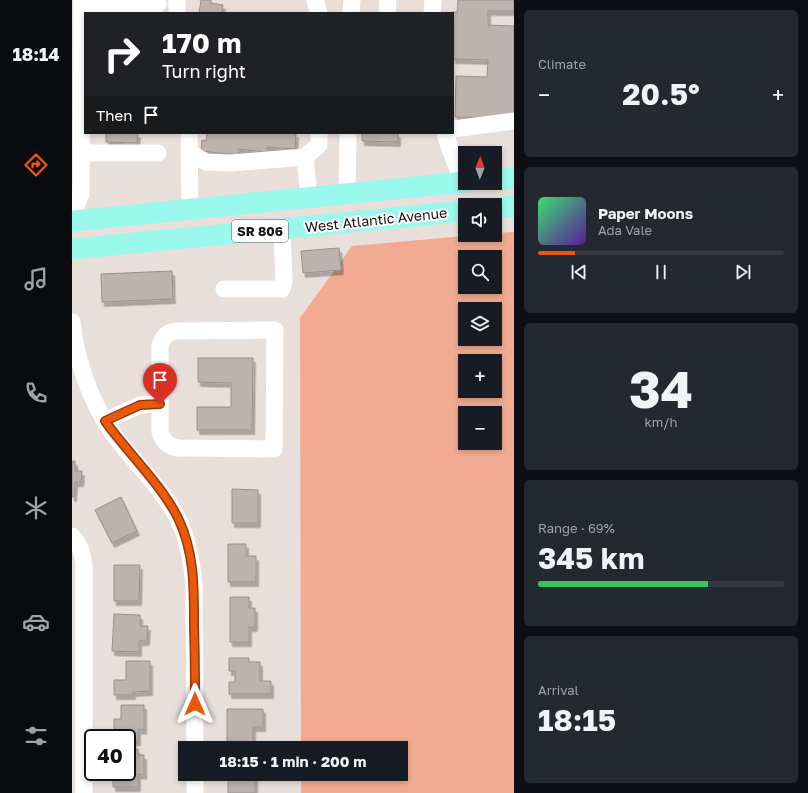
<!DOCTYPE html>
<html lang="en">
<head>
<meta charset="utf-8">
<style>
  :root { --surface:#171b24; --page:#242831; --text:#f1f3f6; --muted:#9ea1a6; --line:#363941; --accent:#ea580c }
  body { margin:0; font-family:"Golos Text",sans-serif; background:var(--page); color:var(--text); height:100vh; display:flex; flex-direction:column; font-size:15px; white-space:nowrap }
  * { box-sizing:border-box; margin:0 }
  p { font-size:13px; color:var(--muted) }
  .icon { flex:none; width:22px; height:22px; fill:none; stroke:currentColor; stroke-width:2; stroke-linecap:round; stroke-linejoin:round }
  .map { position:relative; flex:1; overflow:hidden }
  .sheet { display:flex; flex-direction:column; gap:10px; padding:10px; background:#0d0f14; width:294px }
  .sheet>* { flex:none }
  .banner { position:absolute; left:12px; top:12px; width:370px; height:122px; border-radius:0px; box-shadow:0 2px 6px #0003; background:#202124; color:#fff; overflow:hidden }
  .needle { width:26px; rotate:1deg }
  .controls { position:absolute; left:386px; top:146px; display:grid; gap:8px }
  .controls a { display:grid; place-items:center; width:44px; height:44px; border-radius:0px; background:var(--surface); box-shadow:0 2px 6px #0003; font-size:20px }
  .speed { position:absolute; left:12px; top:729px; display:flex; gap:8px; font-size:20px; font-weight:700; text-align:center }
  .speed>* { display:grid; place-content:center; width:52px; height:52px; border-radius:50%; background:var(--surface); box-shadow:0 2px 6px #0003; line-height:1 }
  .speed .limit { border:2px solid #111; border-radius:6px; background:#fff; color:#111 }
  .pin { position:absolute; display:grid; place-items:center; width:34px; height:34px; color:#fff; margin:-41px -17px; border-radius:50% 50% 50% 0; rotate:-45deg; box-shadow:0 0 4px #0007 }
  .pin .icon { rotate:45deg }
  .me { position:absolute; width:44px; margin:-22px; rotate:0deg; stroke-linejoin:round; filter:drop-shadow(0 0 3px #0008) }
  .turn { display:flex; align-items:center; gap:14px; height:84px; padding:0 12px; font-size:18px }
  .turn .icon { width:52px; height:52px; stroke-width:2.5 }
  .turn b { display:block; font-size:28px; line-height:34px }
  .then { display:flex; align-items:center; height:38px; padding:0 12px; background:#0003; gap:8px; font-size:15px }
  .big { font-size:30px; font-weight:700; line-height:1.1 }
  .sheet .tile { flex:1; display:flex; flex-direction:column; justify-content:center; gap:6px; min-width:0; padding:0 14px; border-radius:6px; background:var(--page) }
  .sheet .dial { align-items:center; gap:0 }
  .dial b { font-size:52px; line-height:1 }
  .song { display:flex; align-items:center; gap:12px }
  .cover { width:48px; height:48px; border-radius:6px; background:linear-gradient(135deg,hsl(140 70% 55%),hsl(270 70% 35%)) }
  .played { height:4px; border-radius:2px; background:linear-gradient(90deg,var(--accent) 15%,var(--line) 15%) }
  .keys { display:flex; justify-content:space-around; direction:ltr }
  .heat { display:flex; justify-content:space-between; align-items:center; font-size:22px; direction:ltr }
  .charge { height:6px; border-radius:3px; background:linear-gradient(90deg,#34c759 69%,var(--line) 0) }
  .trip { position:absolute; left:106px; top:741px; width:230px; height:40px; border-radius:0px; background:var(--surface); box-shadow:0 2px 6px #0003; font-weight:700; line-height:40px; text-align:center }
  main { display:flex; flex:1; min-height:0 }
  .dock { display:flex; flex-direction:column; width:72px; justify-content:space-around; align-items:center; background:#090b0e; color:var(--muted) }
  .dock .icon { width:28px; height:28px }
  .dock .active { color:var(--accent) }
  .dock b { font-size:18px; color:var(--text) }
  .map>svg:first-child { display:block }
  .green { fill:#f1ab91; fill-rule:evenodd }
  .building { fill:#bcb3af; stroke:#98908d; filter:url(#shadow) }
  .lines { fill:none; stroke-linecap:round; stroke-linejoin:round }
  .minor { stroke:#fff; stroke-width:17 }
  .major { stroke:#9bf8ec; stroke-width:21 }
  .route-casing { stroke:#983908; stroke-width:10 }
  .route { stroke:#ea580c; stroke-width:7 }
  .labels { text-anchor:middle; stroke-width:4; stroke-linejoin:round; paint-order:stroke }
  .shield { fill:#fff; stroke:#5b5958; stroke-width:1 }
  .shield-label { font-size:13px; font-weight:bold; fill:#151211 }
  .street-label { font-size:14px; fill:#151211; stroke:#fff }
</style>
</head>
<body>
<main>
<nav class="dock">
<b>18:14</b>
<svg class="icon active" aria-label="directions" viewBox="0 0 24 24"><path d="M12 3l9 9-9 9-9-9zM9 14v-3h6M13 9l2 2-2 2"/></svg>
<svg class="icon" aria-label="music" viewBox="0 0 24 24"><path d="M9 18V5l10-2v13"/><circle cx="6" cy="18" r="3"/><circle cx="16" cy="16" r="3"/></svg>
<svg class="icon" aria-label="phone" viewBox="0 0 24 24"><path d="M5 4h4l2 5-3 2q2 4 5 5l2-3 5 2v4C11 20 4 13 5 4z"/></svg>
<svg class="icon" aria-label="climate" viewBox="0 0 24 24"><path d="M12 3v18M4 7l16 10M4 17L20 7"/></svg>
<svg class="icon" aria-label="car" viewBox="0 0 24 24"><path d="M5 17H2v-5l4-1 3-4h7l3 4 3 1v5h-3M9 17h6M6 11h13"/><circle cx="7" cy="17" r="2"/><circle cx="17" cy="17" r="2"/></svg>
<svg class="icon" aria-label="filters" viewBox="0 0 24 24"><path d="M4 7h16M4 17h16"/><circle cx="9" cy="7" r="2"/><circle cx="15" cy="17" r="2"/></svg>
</nav>
<div class="map">
<svg width="442" height="793" viewBox="0 0 442 793">
  <defs>
    <filter id="shadow"><feDropShadow dx="2.5" dy="4.5" stdDeviation="0" flood-color="#0004"/></filter>
  </defs>
  <rect width="100%" height="100%" fill="#e8dfdb"/>
  <path class="green" d="M442,232V793H229V774H329V748H229L228,318L280,246L404,235H423V233ZM393,257H423V287H393ZM393,309H423V339H393ZM393,361H423V391H393ZM393,413H423V443H393Z"/>
  <g class="building">
    <polygon points="129,0 139,0 139,3 151,5 150,13 127,13"/>
    <polygon points="386,0 442,0 442,11 416,11 416,25 442,26 442,118 383,117 384,76 415,77 416,60 381,59 380,12 385,12"/>
    <polygon points="34,133 66,133 65,143 34,142"/>
    <polygon points="135,133 224,133 223,149 195,147 195,152 166,149 166,155 129,151 130,140 134,141"/>
    <polygon points="290,133 326,133 326,142 290,141"/>
    <polygon points="267,248 269,270 231,273 229,251"/>
    <polygon points="100,271 101,299 30,302 29,274"/>
    <polygon points="126,358 181,358 180,430 125,430 125,407 159,407 159,383 126,382"/>
    <polygon points="0,461 3,461 3,471 10,471 9,482 3,482 2,497 0,497"/>
    <polygon points="160,489 186,490 186,523 160,523"/>
    <polygon points="49,497 65,531 40,543 23,510"/>
    <polygon points="156,544 174,544 174,556 184,556 184,582 156,582"/>
    <polygon points="42,565 68,565 67,601 42,601"/>
    <polygon points="158,597 177,597 177,608 183,608 183,627 177,627 177,642 158,642"/>
    <polygon points="42,614 68,615 68,626 76,626 75,641 67,641 67,652 40,651"/>
    <polygon points="157,658 177,658 177,662 188,662 188,681 199,681 199,694 157,694 157,682 163,682 163,671 157,671"/>
    <polygon points="54,661 78,661 78,691 61,692 61,695 42,695 42,680 54,680"/>
    <polygon points="49,705 72,705 72,730 66,729 66,741 55,741 55,738 42,738 42,719 49,719"/>
    <polygon points="155,709 191,709 191,727 181,727 181,747 155,747"/>
    <polygon points="55,749 66,749 66,755 72,755 72,775 66,774 66,787 41,787 41,772 55,772"/>
    <rect x="156" y="774" width="27" height="19"/>
  </g>
  <g class="lines">
    <g class="minor">
      <polyline points="243,0 247,13"/>
      <polyline points="10,5 86,4"/>
      <polyline points="105,13 105,0"/>
      <polyline points="279,13 280,0"/>
      <polyline points="315,13 316,0"/>
      <polyline points="360,13 361,0"/>
      <polyline points="381,129 442,121"/>
      <polyline points="117,133 118,209"/>
      <polyline points="373,133 378,149 391,183"/>
      <polyline points="117,152 134,162 159,163 233,157"/>
      <polyline points="9,153 86,153"/>
      <polyline points="275,194 276,133"/>
      <polyline points="237,198 233,157 247,145 247,133"/>
      <polyline points="0,215 9,194 10,0"/>
      <polyline points="152,289 210,289 212,282 210,229"/>
      <path d="M0,322C4,357 14,389 32,420C53,455 86,481 105,517C116,538 120,562 122,585L123,748"/>
      <path d="M203,330L202,449L107,448C97,447 91,442 88,432V346C90,337 95,332 105,331Z"/>
      <polyline points="33,421 68,405 88,404"/>
      <path d="M0,536C8,544 11,554 12,565V793"/>
      <polyline points="123,774 123,793"/>
    </g>
    <g class="major">
      <polyline points="423,179 442,178"/>
      <polyline points="423,208 442,206"/>
      <polyline points="0,221 393,182"/>
      <polyline points="0,249 393,211"/>
    </g>
  </g>
  <g class="lines">
    <defs>
      <path id="route" d="M88,404L68,405L33,421C55,452 89,484 106,518C123,553 122,590 122,628C123,653 123,678 123,704"/>
    </defs>
    <use href="#route" class="route-casing"/>
    <use href="#route" class="route"/>
  </g>
  <g class="labels">
    <rect class="shield" x="160" y="220" width="56" height="22" rx="3"/>
    <g class="shield-label">
      <text x="188" y="236">SR 806</text>
    </g>
    <g class="street-label">
      <text transform="translate(304 220) rotate(-6)" y="5">West Atlantic Avenue</text>
    </g>
  </g>
</svg>
<div class="controls">
<a><svg class="needle" viewBox="-14 -14 28 28"><path d="M0-13l5 13h-10z" fill="#e53935"/><path d="M0 13l5-13h-10z" fill="#9ea1a6"/></svg></a>
<a><svg class="icon" aria-label="sound" viewBox="0 0 24 24"><path d="M4 9h4l5-4v14l-5-4H4zM17 9q2 3 0 6"/></svg></a>
<a><svg class="icon" aria-label="search" viewBox="0 0 24 24"><circle cx="10" cy="10" r="6"/><path d="M15 15l6 6"/></svg></a>
<a><svg class="icon" aria-label="layers" viewBox="0 0 24 24"><path d="M12 4l9 5-9 5-9-5zM3 14l9 5 9-5"/></svg></a>
<a>+</a>
<a>−</a>
</div>
<div class="speed"><div class="limit">40</div></div>
<div class="pin" style="left:88px;top:404px;background:#d93025"><svg class="icon" aria-label="arrive" viewBox="0 0 24 24"><path d="M6 21V4h12l-3 4 3 4H6"/></svg></div>
<svg class="me" style="left:123px;top:704px" viewBox="-20 -20 40 40"><path d="M0-17L14 15 0 8-14 15z" fill="#ea580c" stroke="#fff" stroke-width="4"/></svg>
<div class="trip">18:15 · 1 min · 200 m</div>
<div class="banner">
<div class="turn"><svg class="icon" aria-label="right" viewBox="0 0 24 24"><path d="M7 20v-9h11M14 6l5 5-5 5"/></svg><div><b>170 m</b>Turn right</div></div>
<div class="then">Then<svg class="icon" aria-label="arrive" viewBox="0 0 24 24"><path d="M6 21V4h12l-3 4 3 4H6"/></svg></div>
</div>
</div>
<section class="sheet">
<div class="tile"><p>Climate</p>
<div class="heat"><a>−</a><b class="big">20.5°</b><a>+</a></div>
</div>
<div class="tile">
<div class="song"><i class="cover"></i><div><b>Paper Moons</b><p>Ada Vale</p></div></div>
<div class="played"></div>
<div class="keys"><svg class="icon" aria-label="previous" viewBox="0 0 24 24"><path d="M18 5L8 12l10 7zM5 5v14"/></svg><svg class="icon" aria-label="pause" viewBox="0 0 24 24"><path d="M8 5v14M16 5v14"/></svg><svg class="icon" aria-label="next" viewBox="0 0 24 24"><path d="M6 5l10 7-10 7zM19 5v14"/></svg></div>
</div>
<div class="tile dial"><b>34</b><p>km/h</p></div>
<div class="tile"><p>Range · 69%</p><b class="big">345 km</b><div class="charge"></div></div>
<div class="tile"><p>Arrival</p><b class="big">18:15</b></div>
</section>
</main>
</body>
</html>
